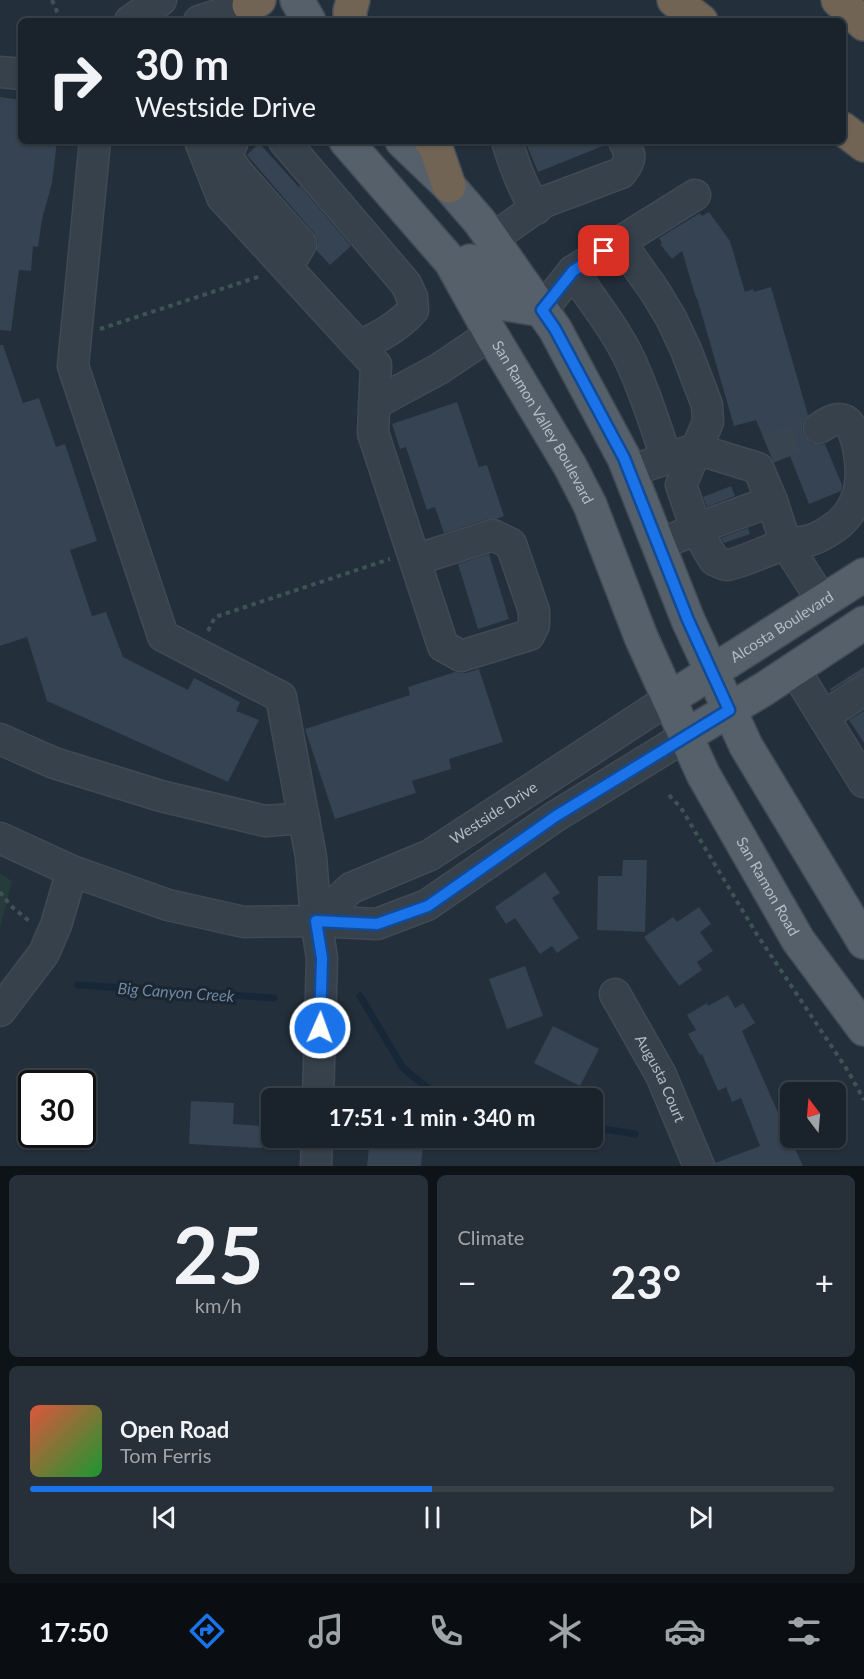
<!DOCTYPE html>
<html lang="en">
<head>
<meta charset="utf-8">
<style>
  :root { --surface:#1a232c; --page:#272f38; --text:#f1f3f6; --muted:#9fa4a9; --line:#384048; --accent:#1a73e8 }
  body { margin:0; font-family:Lato,sans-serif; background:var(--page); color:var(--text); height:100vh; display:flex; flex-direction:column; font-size:22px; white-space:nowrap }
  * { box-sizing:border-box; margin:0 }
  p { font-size:20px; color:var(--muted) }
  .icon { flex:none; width:33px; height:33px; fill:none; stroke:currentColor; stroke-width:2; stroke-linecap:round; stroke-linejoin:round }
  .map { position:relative; height:1166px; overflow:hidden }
  .sheet { display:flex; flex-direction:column; gap:9px; padding:9px; background:#0e1318; flex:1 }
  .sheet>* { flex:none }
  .hud { position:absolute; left:18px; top:18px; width:828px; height:126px; border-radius:9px; box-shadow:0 2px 4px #0004,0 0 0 2px var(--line); background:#1a232c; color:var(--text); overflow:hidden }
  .needle { width:39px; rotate:344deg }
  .tools { position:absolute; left:780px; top:1082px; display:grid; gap:12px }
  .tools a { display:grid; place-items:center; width:66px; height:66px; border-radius:9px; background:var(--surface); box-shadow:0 2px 4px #0004,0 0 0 2px var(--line); font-size:30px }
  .speed { position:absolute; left:18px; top:1070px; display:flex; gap:12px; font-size:30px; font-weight:700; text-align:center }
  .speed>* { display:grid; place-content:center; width:78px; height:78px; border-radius:50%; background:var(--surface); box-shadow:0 2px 4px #0004,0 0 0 2px var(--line); line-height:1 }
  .speed .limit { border:3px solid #111; border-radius:9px; background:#fff; color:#111 }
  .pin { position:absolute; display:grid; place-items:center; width:51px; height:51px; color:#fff; margin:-26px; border-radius:12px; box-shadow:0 3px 9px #0006 }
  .me { position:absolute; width:66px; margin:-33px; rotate:2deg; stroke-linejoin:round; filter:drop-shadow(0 0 4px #0008) }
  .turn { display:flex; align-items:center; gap:21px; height:126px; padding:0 18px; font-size:27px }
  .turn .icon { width:78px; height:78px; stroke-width:2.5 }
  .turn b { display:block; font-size:42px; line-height:51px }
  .big { font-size:45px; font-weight:700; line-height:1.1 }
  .sheet .card { flex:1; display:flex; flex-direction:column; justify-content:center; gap:9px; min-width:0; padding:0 21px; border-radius:9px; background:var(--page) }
  .sheet .dial { align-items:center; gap:0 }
  .dial b { font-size:78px; line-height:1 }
  .song { display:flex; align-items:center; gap:18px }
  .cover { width:72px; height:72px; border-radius:9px; background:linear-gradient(135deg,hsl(10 70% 55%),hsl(130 70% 35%)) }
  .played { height:6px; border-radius:3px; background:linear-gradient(90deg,var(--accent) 50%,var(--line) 50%) }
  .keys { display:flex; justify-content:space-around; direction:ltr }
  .heat { display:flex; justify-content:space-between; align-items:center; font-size:33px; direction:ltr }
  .sheet .tiles { flex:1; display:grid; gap:9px; grid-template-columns:1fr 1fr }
  .card:last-child { grid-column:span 2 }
  .trip { position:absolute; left:261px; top:1088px; width:342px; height:60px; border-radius:9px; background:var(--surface); box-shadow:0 2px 4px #0004,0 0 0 2px var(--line); font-weight:700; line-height:60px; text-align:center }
  .tabs { display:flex; height:96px; justify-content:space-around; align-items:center; background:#0a0e12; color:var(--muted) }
  .tabs .icon { width:42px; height:42px }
  .tabs .selected { color:var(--accent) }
  .tabs b { font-size:27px; color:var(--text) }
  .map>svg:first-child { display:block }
  .green { fill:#253b3c }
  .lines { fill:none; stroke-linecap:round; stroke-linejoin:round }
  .stream { stroke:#172738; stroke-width:7 }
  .building { fill:#354352 }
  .minor-tunnel { stroke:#384450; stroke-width:30; stroke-dasharray:30 15; stroke-linecap:butt }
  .minor-casing { stroke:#404a54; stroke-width:33 }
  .major-casing { stroke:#404a54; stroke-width:36 }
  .highway-casing { stroke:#424c56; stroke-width:36 }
  .path { stroke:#3e5454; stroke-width:4; stroke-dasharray:4.5 4.5; stroke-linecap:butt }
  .minor { stroke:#37414b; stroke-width:30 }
  .major { stroke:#55606b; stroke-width:33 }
  .highway { stroke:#716454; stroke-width:33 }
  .route-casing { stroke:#114b97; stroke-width:15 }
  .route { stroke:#1a73e8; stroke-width:10 }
  .labels { text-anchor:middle; stroke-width:6; stroke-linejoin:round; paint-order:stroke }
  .street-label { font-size:15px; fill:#b2bcc7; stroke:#1c2630 }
  .water-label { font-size:16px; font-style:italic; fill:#6c88a5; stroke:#1c2630 }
</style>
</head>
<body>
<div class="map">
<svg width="864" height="1166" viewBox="0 0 864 1166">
  <rect width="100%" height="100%" fill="#232f3b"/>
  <polygon class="green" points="0,873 12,881 0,928"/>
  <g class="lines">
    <g class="stream">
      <polyline points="78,985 274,998"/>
      <polyline points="360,996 403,1068 440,1098"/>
      <polyline points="592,1127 635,1134"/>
    </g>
  </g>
  <g class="building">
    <polygon points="0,97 21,100 21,141 57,141 52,183 42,219 38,247 33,246 31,271 19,270 11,331 0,330"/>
    <polygon points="525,141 607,141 608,144 538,172"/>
    <polygon points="259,143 299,187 300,186 351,246 330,265 316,250 318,242 314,233 247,155"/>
    <polygon points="709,212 730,241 745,292 753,289 754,292 771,287 808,415 804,420 802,428 804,436 811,443 819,445 825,444 842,485 841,491 809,504 788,451 772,457 756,420 734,426 697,298 696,298 682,251 672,259 660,244 662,243 659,238 700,213 702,216"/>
    <polygon points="0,345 3,345 23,403 39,398 56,447 65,444 97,541 70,550 92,616 106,612 123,657 188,690 194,678 240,702 236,711 259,720 228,782 47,701 27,637 0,646"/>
    <polygon points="457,402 479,467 487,465 504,516 496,519 488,519 444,533 435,507 427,510 406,447 400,449 392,424"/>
    <polygon points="731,486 735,496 707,507 703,497"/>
    <polygon points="748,528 750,534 724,543 721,538"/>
    <polygon points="489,554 509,619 478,629 458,564"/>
    <polygon points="864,667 864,673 855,676 831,691 830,689"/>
    <polygon points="479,669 503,742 449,759 451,769 412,781 416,793 335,819 305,729 410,695 408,687 455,672 466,673"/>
    <polygon points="864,711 864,743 849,720"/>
    <polygon points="623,860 647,860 645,932 597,930 598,876 622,876"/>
    <polygon points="545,872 560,893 552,898 579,938 557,953 552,946 540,954 515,918 506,924 495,907"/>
    <polygon points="699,907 711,924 700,932 713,951 697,962 702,970 679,986 644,937 673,917 677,922"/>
    <polygon points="525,966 543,1016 507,1029 489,979"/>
    <polygon points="728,995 735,1008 743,1003 755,1023 742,1031 780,1117 790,1112 790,1137 803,1166 716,1166 715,1163 760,1146 741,1098 732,1102 726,1087 718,1091 702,1054 700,1055 688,1034 696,1030 687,1015 707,1003 708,1006"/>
    <polygon points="553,1026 599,1049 580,1086 534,1063"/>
    <polygon points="191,1101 234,1103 233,1124 263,1126 262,1148 189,1144"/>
    <polygon points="370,1137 424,1137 421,1166 367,1166"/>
  </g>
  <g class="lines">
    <polyline class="minor-tunnel" points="768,449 819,428"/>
    <defs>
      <g id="minor">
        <polyline points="130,21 161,0"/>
        <polyline points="199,21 249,5"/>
        <polyline points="0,72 21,74"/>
        <polyline points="95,141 73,366 163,636 281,697 311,857 316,921 322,958 318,1098"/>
        <polyline points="200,141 222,197 376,365 373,433 443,646 461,656 529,635 534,625 534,611 511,544 493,535 415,560"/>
        <path d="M233,141C225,157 230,162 240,175L301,244L287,267"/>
        <path d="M284,141L406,284L412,297L413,310C398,327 379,337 359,346"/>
        <path d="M507,141C514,165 522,188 536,209"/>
        <path d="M492,239L544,202L621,173C632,160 631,155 624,141"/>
        <path d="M620,242L654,290L671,318L686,350L707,405L708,422L681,485L696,529L714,560C718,562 724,565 727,565C735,565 766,551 775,548C787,543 799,543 811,540C821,537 831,530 839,524C864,502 864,469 856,439C854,433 851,423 844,420C836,416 826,424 819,428"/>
        <path d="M573,271C592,301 616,329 631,362C645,393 656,426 666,458"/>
        <polyline points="542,310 573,271 695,195"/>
        <polyline points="374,404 439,369 491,334"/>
        <polyline points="630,471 696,449 758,468 772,501 786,544 823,602"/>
        <polyline points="659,545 696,529 772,501"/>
        <polyline points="794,669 864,782"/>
        <polyline points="824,716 864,690"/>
        <polyline points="0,739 54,763 161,796 265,821 304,818"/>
        <polyline points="0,838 72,871 168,905 244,922 316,921 377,924 427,905 556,816 686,736"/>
        <path id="s1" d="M316,921L351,888L430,855L669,699"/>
        <path id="s2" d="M615,994L661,1075L699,1166"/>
        <polyline points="0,1011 44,953 56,925 72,871"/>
        <polyline points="316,1166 317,1137"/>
      </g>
      <g id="major">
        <polyline points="297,0 309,21"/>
        <path id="s3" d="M346,141L451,262L491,334L570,466L590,505L641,637L703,774L798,940L864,1029"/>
        <polyline points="402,141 449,186 480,222 555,329 624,458 688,620 746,746 864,942"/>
        <polyline points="470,261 495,296 506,304 542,310"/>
        <path id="s4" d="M669,699L864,575"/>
        <polyline points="686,736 764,689 864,623"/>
      </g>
      <g id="highway">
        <polyline points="674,0 701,21"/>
        <polyline points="838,0 864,24"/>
        <polyline points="249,5 259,0"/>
        <polyline points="350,21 350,11 353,0"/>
        <polyline points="843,129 864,145"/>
        <polyline points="431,141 435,145 449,186"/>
      </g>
    </defs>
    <use href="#minor" class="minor-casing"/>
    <use href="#major" class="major-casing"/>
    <use href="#highway" class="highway-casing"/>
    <g class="path">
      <polyline points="52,0 61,21"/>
      <polyline points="100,329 261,276"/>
      <polyline points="208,631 215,617 390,559"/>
      <polyline points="669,795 681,808 756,933 848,1071 864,1100"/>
      <polyline points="0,892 11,906 29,921"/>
    </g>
    <use href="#minor" class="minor"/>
    <use href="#major" class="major"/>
    <use href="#highway" class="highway"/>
  </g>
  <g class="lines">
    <defs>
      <polyline id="route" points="320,1028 322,958 316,921 377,924 428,906 556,816 729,710 688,620 624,458 555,329 542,310 573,271 604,251"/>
    </defs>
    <use href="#route" class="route-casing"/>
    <use href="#route" class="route"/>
  </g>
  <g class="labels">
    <g class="street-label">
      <text dy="5" stroke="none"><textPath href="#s3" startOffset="345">San Ramon Valley Boulevard</textPath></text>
      <text dy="5" stroke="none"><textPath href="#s4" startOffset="134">Alcosta Boulevard</textPath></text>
      <text dy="5" stroke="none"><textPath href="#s1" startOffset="210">Westside Drive</textPath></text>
      <text dy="5" stroke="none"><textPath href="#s3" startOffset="862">San Ramon Road</textPath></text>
      <text dy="5" stroke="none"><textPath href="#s2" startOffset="96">Augusta Court</textPath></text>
    </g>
    <g class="water-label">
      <text transform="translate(176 992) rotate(4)" y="6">Big Canyon Creek</text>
    </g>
  </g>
</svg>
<div class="tools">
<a><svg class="needle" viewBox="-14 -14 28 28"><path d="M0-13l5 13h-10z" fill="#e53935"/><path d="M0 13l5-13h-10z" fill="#9fa4a9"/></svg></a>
</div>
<div class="speed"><div class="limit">30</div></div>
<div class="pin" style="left:604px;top:251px;background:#d93025"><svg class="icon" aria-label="arrive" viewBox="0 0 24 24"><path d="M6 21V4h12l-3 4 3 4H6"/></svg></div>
<svg class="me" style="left:320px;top:1028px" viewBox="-20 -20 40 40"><circle r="17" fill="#1a73e8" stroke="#fff" stroke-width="3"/><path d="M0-11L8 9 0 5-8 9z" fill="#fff"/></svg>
<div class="trip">17:51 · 1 min · 340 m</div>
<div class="hud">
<div class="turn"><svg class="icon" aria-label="right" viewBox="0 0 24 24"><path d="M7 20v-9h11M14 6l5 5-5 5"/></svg><div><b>30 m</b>Westside Drive</div></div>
</div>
</div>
<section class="sheet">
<div class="tiles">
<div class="card dial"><b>25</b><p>km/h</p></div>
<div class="card"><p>Climate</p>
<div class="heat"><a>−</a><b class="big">23°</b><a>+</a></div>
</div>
<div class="card">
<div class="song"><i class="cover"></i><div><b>Open Road</b><p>Tom Ferris</p></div></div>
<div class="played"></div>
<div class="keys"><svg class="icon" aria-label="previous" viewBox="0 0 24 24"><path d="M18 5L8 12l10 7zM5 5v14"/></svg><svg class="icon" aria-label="pause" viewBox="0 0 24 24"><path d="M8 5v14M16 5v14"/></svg><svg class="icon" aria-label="next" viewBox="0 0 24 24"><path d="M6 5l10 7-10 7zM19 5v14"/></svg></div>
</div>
</div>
</section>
<nav class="tabs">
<b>17:50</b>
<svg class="icon selected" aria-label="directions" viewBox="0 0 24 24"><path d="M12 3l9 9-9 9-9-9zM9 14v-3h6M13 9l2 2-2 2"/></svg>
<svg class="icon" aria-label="music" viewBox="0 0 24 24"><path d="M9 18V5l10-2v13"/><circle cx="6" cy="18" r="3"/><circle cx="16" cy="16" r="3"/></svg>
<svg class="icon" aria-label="phone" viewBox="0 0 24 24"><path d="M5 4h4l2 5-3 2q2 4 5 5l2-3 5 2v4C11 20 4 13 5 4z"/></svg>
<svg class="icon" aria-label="climate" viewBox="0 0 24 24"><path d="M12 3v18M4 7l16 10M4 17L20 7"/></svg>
<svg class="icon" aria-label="car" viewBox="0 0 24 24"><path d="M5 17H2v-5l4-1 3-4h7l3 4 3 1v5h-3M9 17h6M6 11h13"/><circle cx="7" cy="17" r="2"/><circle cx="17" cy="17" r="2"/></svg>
<svg class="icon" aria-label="filters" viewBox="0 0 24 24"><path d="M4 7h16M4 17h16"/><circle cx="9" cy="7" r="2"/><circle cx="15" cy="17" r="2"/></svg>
</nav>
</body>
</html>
